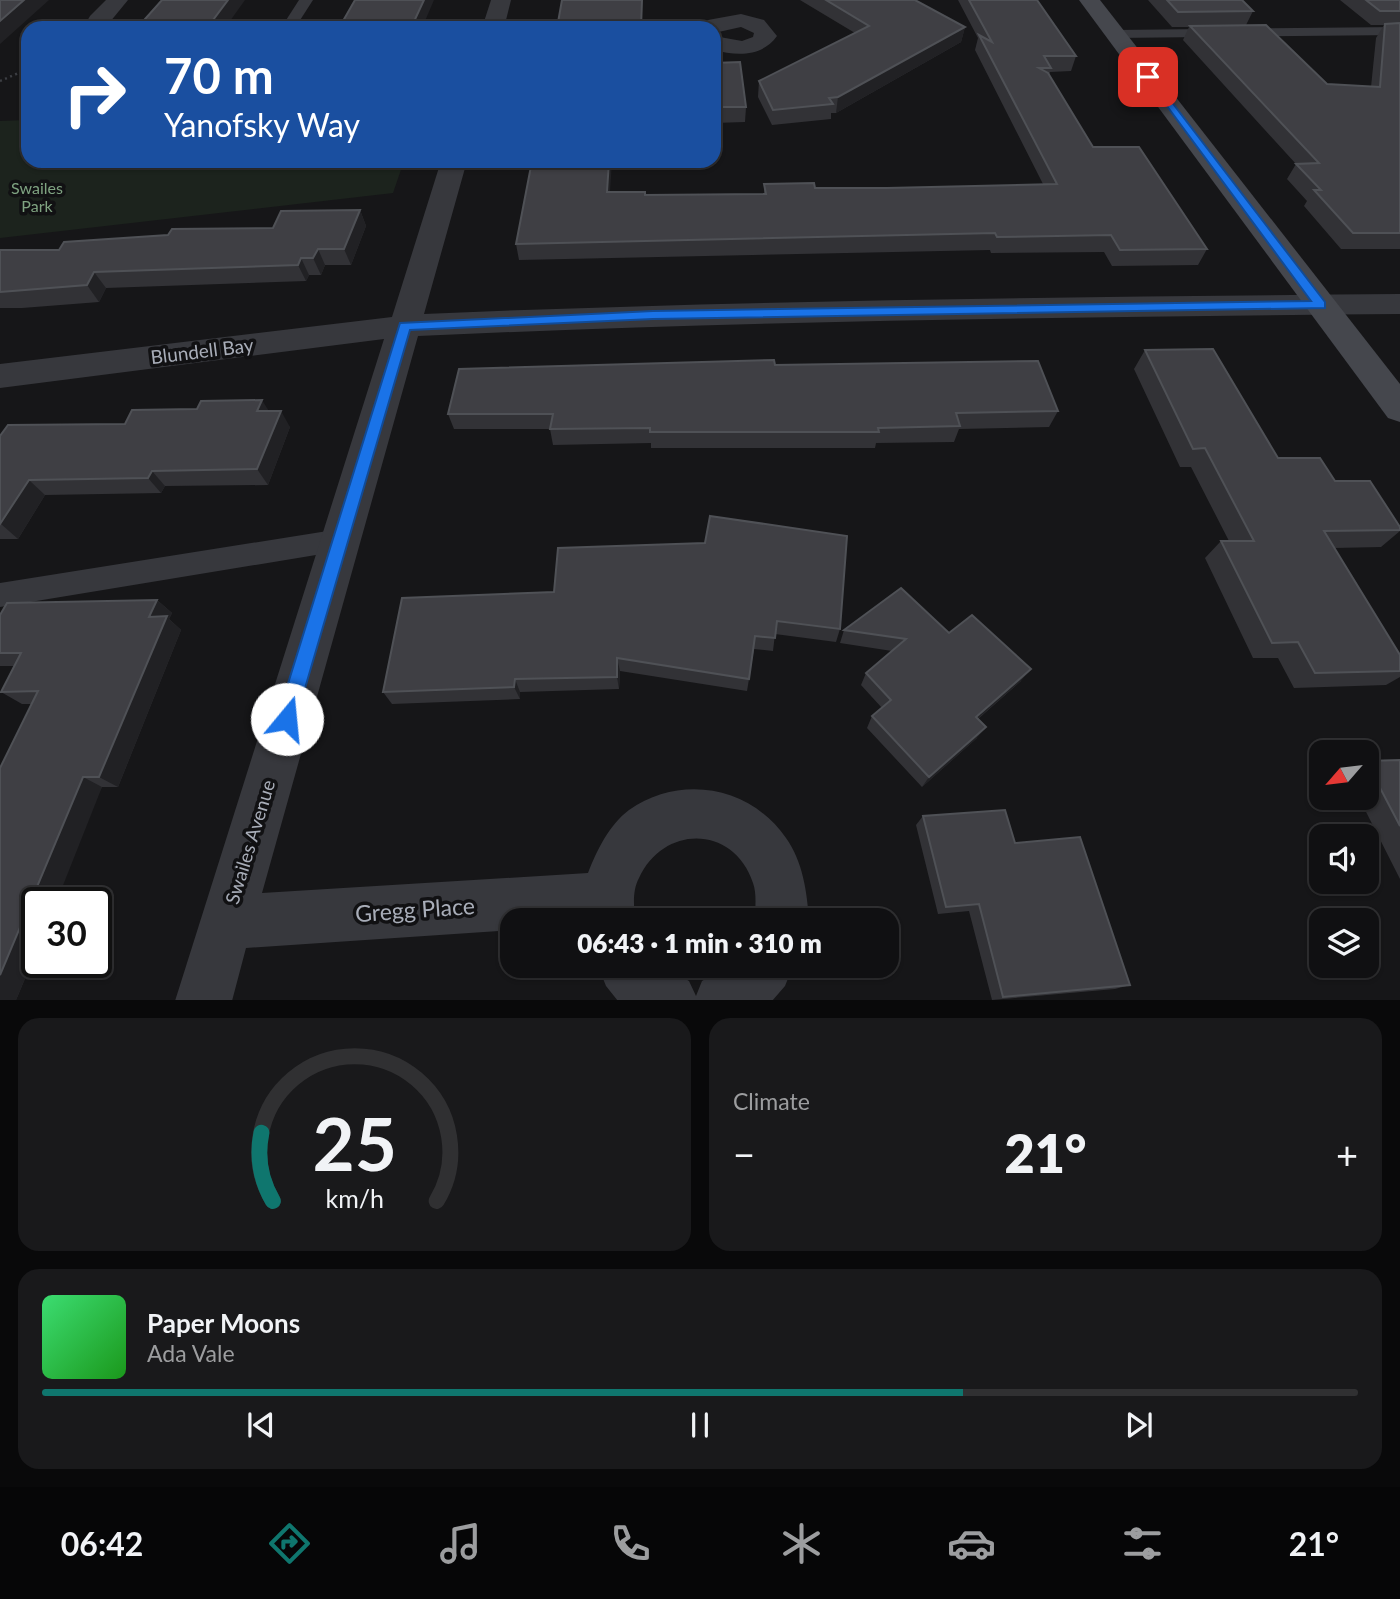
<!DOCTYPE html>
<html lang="en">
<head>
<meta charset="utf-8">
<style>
  :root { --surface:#101012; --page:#19191b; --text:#f1f3f6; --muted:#9c9d9f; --line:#303032; --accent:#0f766e }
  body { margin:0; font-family:Lato,sans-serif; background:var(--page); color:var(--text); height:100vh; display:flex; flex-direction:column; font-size:26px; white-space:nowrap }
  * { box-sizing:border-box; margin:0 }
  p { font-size:23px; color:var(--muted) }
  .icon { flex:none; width:38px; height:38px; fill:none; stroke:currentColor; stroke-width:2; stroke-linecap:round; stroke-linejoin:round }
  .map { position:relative; height:1000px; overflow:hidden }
  .panel { display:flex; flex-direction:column; gap:18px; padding:18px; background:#09090a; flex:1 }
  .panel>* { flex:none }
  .top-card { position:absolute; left:21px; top:21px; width:700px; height:147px; border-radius:21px; box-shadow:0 2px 5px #0004,0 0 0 2px var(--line); background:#1a4fa0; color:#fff; overflow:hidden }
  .needle { width:46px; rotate:242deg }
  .tools { position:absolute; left:1309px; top:740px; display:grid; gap:14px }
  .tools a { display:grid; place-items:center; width:70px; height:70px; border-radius:14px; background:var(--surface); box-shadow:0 2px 5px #0004,0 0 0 2px var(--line); font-size:35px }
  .speed { position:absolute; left:21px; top:887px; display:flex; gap:14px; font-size:35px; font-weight:700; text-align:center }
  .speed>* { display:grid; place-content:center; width:91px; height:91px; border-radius:50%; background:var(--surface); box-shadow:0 2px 5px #0004,0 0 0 2px var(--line); line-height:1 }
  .speed .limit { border:4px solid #111; border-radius:10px; background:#fff; color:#111 }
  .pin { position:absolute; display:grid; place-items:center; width:60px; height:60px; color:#fff; margin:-30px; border-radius:14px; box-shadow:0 4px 10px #0006 }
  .me { position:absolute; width:77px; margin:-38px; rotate:17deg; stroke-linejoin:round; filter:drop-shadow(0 0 5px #0008) }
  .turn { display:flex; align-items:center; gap:24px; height:147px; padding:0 28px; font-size:32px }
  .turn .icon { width:91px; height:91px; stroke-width:2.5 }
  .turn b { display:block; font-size:49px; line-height:60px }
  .big { font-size:52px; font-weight:800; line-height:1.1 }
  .panel .card { flex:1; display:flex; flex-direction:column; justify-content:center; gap:10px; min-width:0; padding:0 24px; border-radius:21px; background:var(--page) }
  .panel .dial { align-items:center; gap:0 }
  .dial svg { height:182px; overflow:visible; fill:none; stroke:var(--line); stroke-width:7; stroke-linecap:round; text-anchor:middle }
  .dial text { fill:var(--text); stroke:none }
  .song { display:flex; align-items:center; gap:21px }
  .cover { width:84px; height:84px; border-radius:10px; background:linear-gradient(135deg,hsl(140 70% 55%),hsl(120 70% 35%)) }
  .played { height:7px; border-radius:4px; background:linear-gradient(90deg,var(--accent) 70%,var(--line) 70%) }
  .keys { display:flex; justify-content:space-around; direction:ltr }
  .heat { display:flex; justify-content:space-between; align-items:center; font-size:38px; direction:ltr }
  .panel .tiles { flex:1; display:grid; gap:18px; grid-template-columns:1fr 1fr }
  .card:last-child { grid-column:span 2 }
  .trip { position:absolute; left:500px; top:908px; width:399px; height:70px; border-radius:21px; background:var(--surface); box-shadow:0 2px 5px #0004,0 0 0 2px var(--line); font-weight:800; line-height:70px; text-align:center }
  .tabs { display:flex; height:112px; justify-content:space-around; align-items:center; background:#060607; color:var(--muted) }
  .tabs .icon { width:49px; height:49px }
  .tabs .on { color:var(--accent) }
  .tabs b { font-size:32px; color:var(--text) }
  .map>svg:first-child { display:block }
  .green { fill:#1c231d }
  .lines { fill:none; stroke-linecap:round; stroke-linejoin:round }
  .path { stroke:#3d3f44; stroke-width:2.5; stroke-dasharray:2 3.5; stroke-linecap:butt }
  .lane { fill:#37383d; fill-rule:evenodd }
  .street { fill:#37383d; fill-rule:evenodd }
  .secondary { fill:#45474d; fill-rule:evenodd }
  .wall { fill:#323236 }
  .shaded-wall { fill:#212124 }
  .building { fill:#3f3f44; stroke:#4f5156; stroke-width:2 }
  .route { fill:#1a73e8; stroke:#114b97; stroke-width:2 }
  .labels { text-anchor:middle; stroke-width:7; stroke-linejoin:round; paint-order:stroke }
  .far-park-label { font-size:16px; fill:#7fa381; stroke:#111113 }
  .street-label { font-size:19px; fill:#a8adb8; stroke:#111113 }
  .near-street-label { font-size:23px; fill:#a8adb8; stroke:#111113 }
</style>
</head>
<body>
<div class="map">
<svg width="1400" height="1001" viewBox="0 0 1400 1001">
  <rect width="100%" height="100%" fill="#161618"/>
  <polygon class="green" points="28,120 28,161 404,161 393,193 0,238 0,121"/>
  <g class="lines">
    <polyline class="path" points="0,81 28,69"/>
    <g class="lane">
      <polygon points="299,0 313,0 295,28 281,28"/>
      <polygon points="1400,27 1400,35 1115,38 1108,34 1115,30"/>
      <polygon points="340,529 350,532 354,540 350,548 340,551 0,607 0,583"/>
    </g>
    <g class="street">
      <polygon points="106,0 128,0 105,28 83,28 90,16"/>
      <polygon points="491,0 511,0 504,28 482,28"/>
      <path d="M741,14L764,20L777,36C762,57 737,56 714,50V36L742,41L753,37L754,33L741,27L714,33V28H698L708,20Z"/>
      <path d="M441,161H467L424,314C749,300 1074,297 1400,294V314C1072,317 745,321 418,336L262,893L588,873C597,850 609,825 629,810C681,774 750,786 786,838C803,862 807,892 809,920H755C755,908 757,894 753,883C734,825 664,824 639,878C632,891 634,906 635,920H513V930L246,948L232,1001H175L384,339L0,388V364L392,317Z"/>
      <polygon points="598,966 662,966 689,981 696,996 702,981 728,966 793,966 785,986 772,1001 618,1001 606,986"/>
    </g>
    <polygon class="secondary" points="1079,0 1100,0 1400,384 1400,422 1388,418"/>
  </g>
  <g class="wall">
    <polygon points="800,0 915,0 965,27 961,42 836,113 831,113 831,119 772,125 758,97 759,81 855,33"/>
    <polygon points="958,0 1037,0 1076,56 1071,71 1050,72 1049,75 1093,147 1207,249 1198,265 1112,266 1104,252 991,253 990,250 519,260 516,244 610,192 645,195 764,194 764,184 815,188 887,188 1043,184 975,50 978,38"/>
    <polygon points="1148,0 1242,0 1253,11 1246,25 1327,84 1371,87 1376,38 1384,25 1371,25 1340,0 1400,0 1400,249 1341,249 1304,206 1307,201 1287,179 1296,164 1183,40 1189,27 1172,27"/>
    <polygon points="714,63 746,107 745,122 714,123"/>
    <polygon points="360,210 366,226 351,265 325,265 321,275 309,275 306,281 106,288 99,302 22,308 0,308 0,250 59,250 168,235 273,228"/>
    <polygon points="1145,350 1278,458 1335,481 1400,527 1400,531 1381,547 1334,548 1400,655 1400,677 1386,685 1294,688 1278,658 1253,658 1205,558 1221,541 1229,541 1191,467 1180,467 1134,369"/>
    <polygon points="775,365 1058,411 1049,427 959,429 954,442 876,443 875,448 651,448 651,443 553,445 550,429 454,429 448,414"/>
    <polygon points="269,411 290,427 268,485 165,486 161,493 45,495 18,539 0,539 0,436"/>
    <polygon points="705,543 840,629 836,642 775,634 773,651 754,649 747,691 620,671 619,689 520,692 520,699 392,704 383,692 554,592"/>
    <polygon points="157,600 172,613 169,619 181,630 118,787 102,787 37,903 37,950 16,1000 32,704 22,704 1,692 15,666 0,666 0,615"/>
    <polygon points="844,630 949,633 1021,681 978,719 977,738 922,787 867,728 872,716 882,708 861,685 866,673 892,651 840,643"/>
    <polygon points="1400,760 1400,879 1359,798 1367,798 1367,761"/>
    <polygon points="923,816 1015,843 1130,985 1115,989 992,1000 969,911 938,914 916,825"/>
  </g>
  <g class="shaded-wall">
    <polygon points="24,0 49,0 0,44 0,21"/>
    <polygon points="228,0 245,0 225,28 207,28"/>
    <polygon points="424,0 434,0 422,28 411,28"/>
    <polygon points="965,27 961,42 836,113 838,97"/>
    <polygon points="609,161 612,161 609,208 607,192"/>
    <polygon points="360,210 366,226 351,265 344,249"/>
    <polygon points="318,249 325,265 321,275 313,258"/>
    <polygon points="301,258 309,275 306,281 298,265"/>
    <polygon points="94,272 106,288 99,302 87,285"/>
    <polygon points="262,400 272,416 257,411"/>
    <polygon points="281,411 290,427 268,485 257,469"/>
    <polygon points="152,471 165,486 161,493 148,478"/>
    <polygon points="29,480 45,495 18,539 1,524"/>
    <polygon points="157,600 172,613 169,619 181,630 118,787 99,777 149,617"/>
    <polygon points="617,658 620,671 619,689 617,677"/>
    <polygon points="1031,669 1021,681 967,728 976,717"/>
    <polygon points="515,679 520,692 520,699 514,687"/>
    <polygon points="986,727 977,738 922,787 929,777"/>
    <polygon points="83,777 102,787 56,903 37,903 37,950 16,1000 0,1000 0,975"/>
  </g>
  <g class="building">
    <polygon points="0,0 24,0 0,21"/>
    <polygon points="162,0 228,0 207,28 137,28"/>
    <polygon points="355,0 424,0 411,28 339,28"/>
    <polygon points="562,0 642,0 641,28 557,28"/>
    <polygon points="826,0 915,0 965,27 838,97 829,98 833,104 773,110 759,81 869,26"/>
    <polygon points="969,0 1037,0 1076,56 1044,56 1051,68 1039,68 1048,73 1093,147 1139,147 1207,249 1120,250 1111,235 997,237 995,233 516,244 532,161 609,161 607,192 645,192 645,195 766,194 764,184 814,183 815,188 887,188 1057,184 979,35 992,42"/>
    <polygon points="1167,0 1242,0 1253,11 1178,12"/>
    <polygon points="1366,0 1400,0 1400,11 1380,11"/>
    <polygon points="1400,23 1400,233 1353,233 1314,190 1321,190 1296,164 1319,163 1190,26 1266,25 1327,84 1380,87 1385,24"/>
    <polygon points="740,62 746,107 714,107 714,63"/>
    <polygon points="360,210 344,249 318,249 313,258 301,258 298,265 94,272 87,285 0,292 0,250 59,250 64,242 168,235 172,229 273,228 281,211"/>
    <polygon points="1213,349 1278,458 1320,458 1335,481 1370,481 1400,527 1400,530 1324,531 1400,655 1400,671 1315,673 1298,642 1272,643 1221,541 1254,541 1205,448 1193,449 1145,350"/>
    <polygon points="774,360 775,365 1038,361 1058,411 956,413 960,426 878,428 879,432 650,432 650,428 550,429 553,414 448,414 459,369"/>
    <polygon points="262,400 257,411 281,411 257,469 152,471 148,478 29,480 0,524 0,436 8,425 125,424 132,410 197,409 201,401"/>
    <polygon points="710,516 847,536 840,629 777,621 775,638 755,636 749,679 617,658 617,677 515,679 514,687 383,692 402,598 554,592 558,548 705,543"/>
    <polygon points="901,588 949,633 972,615 1031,669 976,717 986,727 929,777 872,716 891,700 866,673 906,639 844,630"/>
    <polygon points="157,600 149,617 167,616 99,777 83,777 0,975 0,768 38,691 1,692 21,653 0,653 0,615 7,603"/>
    <polygon points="1400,760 1400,826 1367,763 1367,761"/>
    <polygon points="1005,810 1015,843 1080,837 1130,985 1003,997 979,904 946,907 923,816"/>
  </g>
  <polygon class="route" points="1144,75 1151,75 1325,302 1325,308 653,319 410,330 296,719 293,725 287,728 280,725 277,719 400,323 653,311 1311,301"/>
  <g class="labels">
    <g class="far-park-label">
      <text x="37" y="194">Swailes<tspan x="37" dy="18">Park</tspan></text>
    </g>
    <g class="street-label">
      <text transform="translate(202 351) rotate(-7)" y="7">Blundell Bay</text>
      <text transform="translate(250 842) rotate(-73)" y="7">Swailes Avenue</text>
    </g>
    <g class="near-street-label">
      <text transform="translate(415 910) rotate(-4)" y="8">Gregg Place</text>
    </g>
  </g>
</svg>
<div class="tools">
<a><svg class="needle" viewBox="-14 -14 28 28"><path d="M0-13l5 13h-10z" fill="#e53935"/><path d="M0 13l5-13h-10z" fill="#9c9d9f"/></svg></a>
<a><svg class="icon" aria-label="sound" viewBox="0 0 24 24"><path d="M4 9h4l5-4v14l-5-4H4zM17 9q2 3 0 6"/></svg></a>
<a><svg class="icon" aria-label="layers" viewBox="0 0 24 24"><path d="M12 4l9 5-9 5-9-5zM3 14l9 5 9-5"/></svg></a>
</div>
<div class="speed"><div class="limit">30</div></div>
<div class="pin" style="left:1148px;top:77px;background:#d93025"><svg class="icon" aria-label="arrive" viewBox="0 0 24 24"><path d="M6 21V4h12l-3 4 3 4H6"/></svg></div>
<svg class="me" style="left:287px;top:719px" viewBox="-20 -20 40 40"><circle r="19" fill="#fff"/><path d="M0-13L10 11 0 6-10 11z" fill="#1a73e8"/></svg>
<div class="trip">06:43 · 1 min · 310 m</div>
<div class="top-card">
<div class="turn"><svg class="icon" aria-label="right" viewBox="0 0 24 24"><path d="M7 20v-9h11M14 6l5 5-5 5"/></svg><div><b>70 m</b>Yanofsky Way</div></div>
</div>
</div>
<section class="panel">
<div class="tiles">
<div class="card dial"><svg viewBox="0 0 100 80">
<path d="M14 69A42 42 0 1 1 86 69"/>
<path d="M14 69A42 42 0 0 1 9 39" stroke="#0f766e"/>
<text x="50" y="56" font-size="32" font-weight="700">25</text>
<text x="50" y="72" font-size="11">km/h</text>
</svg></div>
<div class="card"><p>Climate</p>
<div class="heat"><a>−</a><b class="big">21°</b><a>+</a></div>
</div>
<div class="card">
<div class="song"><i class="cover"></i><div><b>Paper Moons</b><p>Ada Vale</p></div></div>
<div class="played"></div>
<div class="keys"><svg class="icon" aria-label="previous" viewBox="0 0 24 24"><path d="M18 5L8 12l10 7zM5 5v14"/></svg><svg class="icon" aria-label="pause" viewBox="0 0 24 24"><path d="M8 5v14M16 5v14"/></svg><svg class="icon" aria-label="next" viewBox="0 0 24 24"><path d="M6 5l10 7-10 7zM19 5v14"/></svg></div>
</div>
</div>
</section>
<nav class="tabs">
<b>06:42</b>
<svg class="icon on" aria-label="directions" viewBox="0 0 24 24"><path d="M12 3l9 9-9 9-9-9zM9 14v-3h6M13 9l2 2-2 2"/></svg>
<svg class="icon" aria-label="music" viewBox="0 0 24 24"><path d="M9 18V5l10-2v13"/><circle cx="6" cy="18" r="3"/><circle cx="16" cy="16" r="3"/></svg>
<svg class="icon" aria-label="phone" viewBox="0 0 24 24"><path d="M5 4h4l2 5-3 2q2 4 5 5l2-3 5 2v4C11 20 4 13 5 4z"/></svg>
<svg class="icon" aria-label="climate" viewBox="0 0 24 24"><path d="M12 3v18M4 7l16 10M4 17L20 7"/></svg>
<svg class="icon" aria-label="car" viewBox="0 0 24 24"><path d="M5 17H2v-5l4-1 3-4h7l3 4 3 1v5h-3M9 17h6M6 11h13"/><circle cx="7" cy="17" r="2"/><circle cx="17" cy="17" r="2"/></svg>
<svg class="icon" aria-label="filters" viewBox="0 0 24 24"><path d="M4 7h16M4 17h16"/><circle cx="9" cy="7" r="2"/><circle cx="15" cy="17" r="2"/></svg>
<b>21°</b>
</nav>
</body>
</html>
